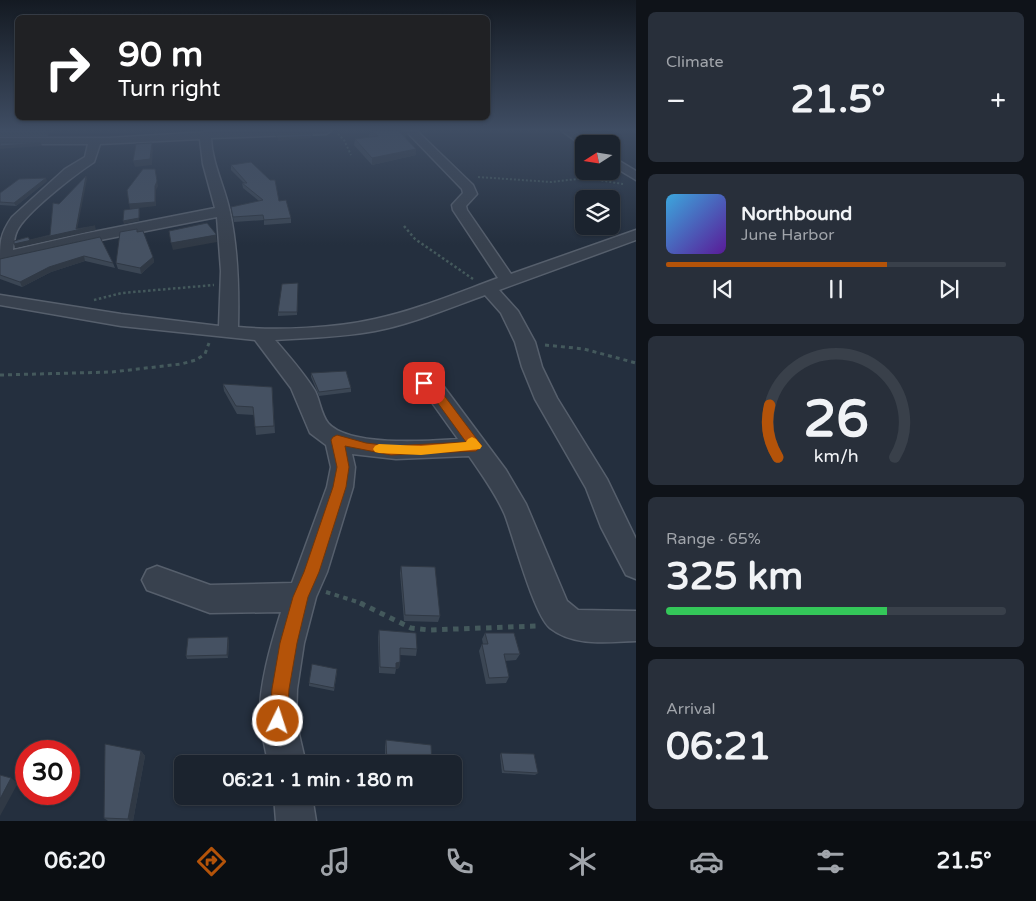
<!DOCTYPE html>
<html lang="en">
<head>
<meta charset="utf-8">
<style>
  :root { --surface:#1b232e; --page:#282f3a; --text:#f1f3f6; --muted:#a0a4aa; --line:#39404a; --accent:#b45309 }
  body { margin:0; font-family:"Varela Round",sans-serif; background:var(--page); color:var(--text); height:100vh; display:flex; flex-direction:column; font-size:19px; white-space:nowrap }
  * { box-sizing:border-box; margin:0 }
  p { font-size:16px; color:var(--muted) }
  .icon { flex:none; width:28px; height:28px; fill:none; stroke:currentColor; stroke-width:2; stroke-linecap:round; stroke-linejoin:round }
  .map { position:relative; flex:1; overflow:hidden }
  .details { display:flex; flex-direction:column; gap:12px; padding:12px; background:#0f1319; width:400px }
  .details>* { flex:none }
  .banner { position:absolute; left:15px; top:15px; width:475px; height:105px; border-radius:8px; box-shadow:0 1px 4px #0004,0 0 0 1px var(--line); background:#202124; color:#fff; overflow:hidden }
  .needle { width:32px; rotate:258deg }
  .controls { position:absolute; left:575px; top:135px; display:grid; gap:10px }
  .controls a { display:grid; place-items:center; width:45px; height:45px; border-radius:8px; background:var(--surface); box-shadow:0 1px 4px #0004,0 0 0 1px var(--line); font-size:25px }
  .speed { position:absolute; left:15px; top:740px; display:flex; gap:10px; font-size:25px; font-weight:700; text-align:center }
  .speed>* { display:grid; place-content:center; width:65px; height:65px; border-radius:50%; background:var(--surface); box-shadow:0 1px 4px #0004,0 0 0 1px var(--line); line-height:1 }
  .speed .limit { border:8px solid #d22; background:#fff; color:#111 }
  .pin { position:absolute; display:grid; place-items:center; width:42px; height:42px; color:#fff; margin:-21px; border-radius:10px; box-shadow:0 2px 8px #0006 }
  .me { position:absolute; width:55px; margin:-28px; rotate:4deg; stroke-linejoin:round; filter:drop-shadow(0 0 4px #0008) }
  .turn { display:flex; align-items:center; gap:18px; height:105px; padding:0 20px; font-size:22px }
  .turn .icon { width:65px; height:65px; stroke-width:2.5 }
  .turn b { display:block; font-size:35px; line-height:42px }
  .big { font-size:38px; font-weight:700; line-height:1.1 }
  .details .card { flex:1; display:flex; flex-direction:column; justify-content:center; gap:8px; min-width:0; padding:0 18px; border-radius:8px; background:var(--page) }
  .details .dial { align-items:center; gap:0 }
  .dial svg { height:130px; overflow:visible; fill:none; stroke:var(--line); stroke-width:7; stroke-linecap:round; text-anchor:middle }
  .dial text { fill:var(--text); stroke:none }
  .song { display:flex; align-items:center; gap:15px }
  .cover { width:60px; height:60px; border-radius:8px; background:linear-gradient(135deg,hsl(200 70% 55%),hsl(270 70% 35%)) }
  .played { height:5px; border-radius:2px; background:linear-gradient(90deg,var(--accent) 65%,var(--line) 65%) }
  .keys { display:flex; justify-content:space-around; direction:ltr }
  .heat { display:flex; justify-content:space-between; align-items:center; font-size:28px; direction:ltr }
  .charge { height:8px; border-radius:4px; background:linear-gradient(90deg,#34c759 65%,var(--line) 0) }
  .trip { position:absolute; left:174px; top:755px; width:288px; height:50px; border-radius:8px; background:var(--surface); box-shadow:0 1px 4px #0004,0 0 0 1px var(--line); font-weight:700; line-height:50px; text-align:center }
  .tabs { display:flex; height:80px; justify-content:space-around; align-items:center; background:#0b0e12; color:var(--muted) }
  .tabs .icon { width:35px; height:35px }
  .tabs .active { color:var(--accent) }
  .tabs b { font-size:22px; color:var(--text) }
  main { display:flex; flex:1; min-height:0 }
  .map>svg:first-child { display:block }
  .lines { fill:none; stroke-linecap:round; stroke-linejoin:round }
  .minor-casing { stroke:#565f6c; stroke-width:3 }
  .path-far4 { stroke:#44595c; stroke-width:2; stroke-dasharray:2 2; stroke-linecap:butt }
  .path-far3 { stroke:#44595c; stroke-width:2.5; stroke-dasharray:2.5 2.5; stroke-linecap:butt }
  .path-far2 { stroke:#44595c; stroke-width:3; stroke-dasharray:4 4; stroke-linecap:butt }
  .path-far1 { stroke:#44595c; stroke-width:4; stroke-dasharray:4.5 4.5; stroke-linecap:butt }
  .path { stroke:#44595c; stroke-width:5; stroke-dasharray:5.5 5.5; stroke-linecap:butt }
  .minor { fill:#38414e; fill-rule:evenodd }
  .wall { fill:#3b4654 }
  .shaded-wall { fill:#303945 }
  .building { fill:#455162; stroke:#303945 }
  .route { fill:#b45309; stroke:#753606 }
  .slow { fill:#f59e0b }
</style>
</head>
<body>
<main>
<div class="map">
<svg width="636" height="821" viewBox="0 0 636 821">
  <rect width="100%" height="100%" fill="#242f3e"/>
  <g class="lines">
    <defs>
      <g id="minor">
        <path d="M224,131H331L326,134L211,138C212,164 225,187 230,212C238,250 239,289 238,327C277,331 336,328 375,319C417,310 457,293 498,278L453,210L452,205L463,193L462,189L406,131H417L473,185L477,194L466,206L467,210L511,274L636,230V240L499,290L518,311L535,342L542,367L557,398L607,479L636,539V579L626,575L601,527L586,488L535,399L522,367L515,342L501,313L485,295C449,308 412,324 375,331C342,337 309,338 275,340C289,356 304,373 315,391C320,401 321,414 328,423C349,447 428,441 458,439L428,397L413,383L416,378C428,375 434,380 444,387L506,470L526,504L567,601L578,610L636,611V641C608,642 574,647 550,628C534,615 514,539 505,515C496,494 482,475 469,456L396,459L352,454L355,467L353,487L327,572L316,597L304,643L297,689L296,721L306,764H268C266,750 262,736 260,722C258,688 271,644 281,612L210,613L147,590L142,580L147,570L157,566L210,585L292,583L327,487L331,467L326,445L310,433L291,388L255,340L121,326L0,305V295L121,314L219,326L221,271L217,217L55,249L0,263C0,242 0,234 12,217L65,169L85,157L88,144H0V138H109ZM200,139L203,164L215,208L83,234L13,250C14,243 14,237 17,231C25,213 77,173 94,162L100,144Z"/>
        <polygon points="562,131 574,131 592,144 584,144 583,146"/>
        <polygon points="611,156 636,171 636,180 611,165"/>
        <polygon points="274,796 312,796 316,821 276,821"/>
      </g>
    </defs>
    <use href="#minor" class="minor-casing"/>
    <g class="path-far4">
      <polyline points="338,134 344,140 351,155"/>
      <polyline points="478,177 551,182 586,178 623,184"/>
    </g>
    <g class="path-far3">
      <polyline points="404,226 415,239 473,279"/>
      <polyline points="94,300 122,293 214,285"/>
    </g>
    <g class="path-far2">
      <polyline points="545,345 584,349 636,363"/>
      <polyline points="0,375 112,372 181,364 196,360 205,354 209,343"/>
    </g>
    <polyline class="path-far1" points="326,592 364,604"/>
    <polyline class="path" points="360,603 411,628 429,630 537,626"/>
    <use href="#minor" class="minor"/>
  </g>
  <g class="wall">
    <polygon points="0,131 58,131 53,131 49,133 48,136 0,136"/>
    <polygon points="370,131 408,131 407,135 404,136 416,155 372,165 354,145 355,139 370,137 369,136"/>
    <polygon points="231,165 279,201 291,218 291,223 264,225 264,220 234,222 231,207 259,201 243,188 242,183 244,183 231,170"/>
    <polygon points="47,181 16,206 0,205 0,193"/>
    <polygon points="137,229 137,232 153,257 154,262 141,274 118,269 116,263"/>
    <polygon points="100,237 113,263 115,268 85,261 51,272 22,287 0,279 0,259"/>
    <polygon points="298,283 297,315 278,316 278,312"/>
    <polygon points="311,373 351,388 351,392 319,396 311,377"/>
    <polygon points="223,384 272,387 275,433 256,435 254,415 237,414 224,391"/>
    <polygon points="401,566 440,616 438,622 404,621 400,573"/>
    <polygon points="379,630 417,649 416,656 400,655 400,662 399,668 396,669 395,674 379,673 378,637"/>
    <polygon points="485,633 520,654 516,660 505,661 509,677 506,683 486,684 479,651 482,644 483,644 482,639"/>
    <polygon points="229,640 228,658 187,659 186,656"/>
    <polygon points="337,672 334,691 309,686 309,683"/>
    <polygon points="386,740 432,764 385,764 385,746"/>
    <polygon points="141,751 145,756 133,821 108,821 104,818"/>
    <polygon points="501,753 538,773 535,775 502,773 500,755"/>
  </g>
  <g class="shaded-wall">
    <polygon points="48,131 53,131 49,133 48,136 47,133"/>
    <polygon points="398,131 408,131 407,135 398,136"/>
    <rect x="422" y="131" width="4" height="2"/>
    <polygon points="312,136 312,138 278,141 278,138"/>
    <polygon points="41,143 42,146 0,149 0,146"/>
    <polygon points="152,143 153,149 152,165 135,167 133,161"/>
    <polygon points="416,149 416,155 372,165 372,158"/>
    <polygon points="155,169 158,186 156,190 156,206 130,209 129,204"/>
    <polygon points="86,176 87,179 77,230 95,226 96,230 15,248 14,244 76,229"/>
    <polygon points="46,178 47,181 16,206 14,203"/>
    <polygon points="139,208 140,212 139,221 124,224 123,221"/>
    <polygon points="216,235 217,242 173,250 171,243"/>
    <polygon points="84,256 85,261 51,272 22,287 20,282 49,267"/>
    <polygon points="153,257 154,262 141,274 140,268"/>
    <polygon points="228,637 229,640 228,658 227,655"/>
    <polygon points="400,662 399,668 396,669 396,663"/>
    <polygon points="141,751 145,756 133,821 130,821 128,819"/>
    <polygon points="11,778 18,783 0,816 0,799"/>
  </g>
  <g class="building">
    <polygon points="0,131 48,131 47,133 0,133"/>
    <polygon points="371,131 399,131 416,149 372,158 355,139 378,136"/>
    <polygon points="312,134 312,136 278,138 275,135"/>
    <polygon points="0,143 41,143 0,146"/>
    <polygon points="152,143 150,159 133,161 136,144"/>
    <polygon points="251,162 270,180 275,180 279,201 286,200 291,218 264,220 263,215 233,217 231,207 263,200 242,183 247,183 231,165"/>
    <polygon points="143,169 155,169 157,181 155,186 155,202 129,204 127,190"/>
    <polygon points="86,176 76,229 95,226 14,244 14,241 28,237 30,240 50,235 53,203 59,204"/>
    <polygon points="46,178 14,203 0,202 0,193 19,179"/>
    <polygon points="139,208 139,218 123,221 124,210"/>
    <polygon points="207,223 216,234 216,235 171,243 169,231"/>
    <polygon points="137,229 137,232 143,231 153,257 140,268 116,263 120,232"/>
    <polygon points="100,237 113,263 84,256 49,267 20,282 0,275 0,259"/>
    <polygon points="298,283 297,312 278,312 282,284"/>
    <polygon points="346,371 351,388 319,392 311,373"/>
    <polygon points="223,384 272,387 274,426 255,427 253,407 236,406"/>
    <polygon points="401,566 435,567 440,616 405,615"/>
    <polygon points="379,630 416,633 417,649 400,648 400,662 396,663 396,668 380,667"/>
    <polygon points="485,633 514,633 520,654 504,654 509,677 489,678 482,644 488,644"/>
    <polygon points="228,637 227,655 186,656 188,638"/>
    <polygon points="312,664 337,669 334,688 309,683"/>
    <polygon points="386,740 431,745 432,764 407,762 407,764 387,764"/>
    <polygon points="105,744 141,751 128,819 104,818"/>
    <polygon points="501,753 534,754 538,773 504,771"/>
    <polygon points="0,775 11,778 0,799"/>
  </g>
  <linearGradient id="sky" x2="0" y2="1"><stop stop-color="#141a22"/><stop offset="0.53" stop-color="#3f4d63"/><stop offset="1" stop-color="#3f4d63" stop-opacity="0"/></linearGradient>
  <rect width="636" height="245" fill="url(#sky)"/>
  <polygon class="route" points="424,380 440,390 482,446 476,451 391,455 345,446 349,467 346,487 319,572 308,597 297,643 289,689 287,721 284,728 278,730 272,728 269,721 272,689 280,643 293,597 304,572 333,487 337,467 331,440 333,437 337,435 366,443 391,446 466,442 432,395 419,383 421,381"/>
  <polygon class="slow" points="472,437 476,439 482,446 480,449 421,455 379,453 375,452 373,449 375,446 379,444 421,446 466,442 468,439"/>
</svg>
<div class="controls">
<a><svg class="needle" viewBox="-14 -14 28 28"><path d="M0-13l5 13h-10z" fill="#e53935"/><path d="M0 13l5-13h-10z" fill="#a0a4aa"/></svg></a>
<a><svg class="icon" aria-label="layers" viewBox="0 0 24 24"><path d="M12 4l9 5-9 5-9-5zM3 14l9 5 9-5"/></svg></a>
</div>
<div class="speed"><div class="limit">30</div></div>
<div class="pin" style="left:424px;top:383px;background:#d93025"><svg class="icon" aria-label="arrive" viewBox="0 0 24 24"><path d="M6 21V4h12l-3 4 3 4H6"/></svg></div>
<svg class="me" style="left:278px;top:721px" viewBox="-20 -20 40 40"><circle r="17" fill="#b45309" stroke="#fff" stroke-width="3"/><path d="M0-11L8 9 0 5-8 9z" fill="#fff"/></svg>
<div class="trip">06:21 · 1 min · 180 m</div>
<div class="banner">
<div class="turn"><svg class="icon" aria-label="right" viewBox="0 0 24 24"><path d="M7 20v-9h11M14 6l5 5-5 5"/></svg><div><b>90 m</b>Turn right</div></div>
</div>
</div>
<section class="details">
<div class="card"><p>Climate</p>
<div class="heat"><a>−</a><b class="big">21.5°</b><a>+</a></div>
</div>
<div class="card">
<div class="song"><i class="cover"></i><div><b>Northbound</b><p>June Harbor</p></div></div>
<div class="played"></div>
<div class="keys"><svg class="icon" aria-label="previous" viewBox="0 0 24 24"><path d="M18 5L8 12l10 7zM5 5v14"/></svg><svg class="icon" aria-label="pause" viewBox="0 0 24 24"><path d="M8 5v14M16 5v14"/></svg><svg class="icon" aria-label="next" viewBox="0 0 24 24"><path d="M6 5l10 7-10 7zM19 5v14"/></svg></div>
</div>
<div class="card dial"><svg viewBox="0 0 100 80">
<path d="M14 69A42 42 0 1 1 86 69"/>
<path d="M14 69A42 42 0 0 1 9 37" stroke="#b45309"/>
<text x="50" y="56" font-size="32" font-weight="700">26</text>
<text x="50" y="72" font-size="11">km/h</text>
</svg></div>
<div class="card"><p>Range · 65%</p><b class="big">325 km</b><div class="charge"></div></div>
<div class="card"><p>Arrival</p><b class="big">06:21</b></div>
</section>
</main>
<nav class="tabs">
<b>06:20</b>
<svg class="icon active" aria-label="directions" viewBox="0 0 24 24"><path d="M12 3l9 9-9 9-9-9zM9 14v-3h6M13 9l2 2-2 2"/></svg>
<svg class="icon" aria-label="music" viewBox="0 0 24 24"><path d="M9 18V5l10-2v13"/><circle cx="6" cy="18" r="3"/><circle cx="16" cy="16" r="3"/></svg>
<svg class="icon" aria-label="phone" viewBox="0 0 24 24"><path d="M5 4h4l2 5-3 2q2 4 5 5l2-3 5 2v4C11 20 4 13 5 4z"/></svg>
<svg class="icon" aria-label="climate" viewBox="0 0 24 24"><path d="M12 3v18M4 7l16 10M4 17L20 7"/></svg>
<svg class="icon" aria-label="car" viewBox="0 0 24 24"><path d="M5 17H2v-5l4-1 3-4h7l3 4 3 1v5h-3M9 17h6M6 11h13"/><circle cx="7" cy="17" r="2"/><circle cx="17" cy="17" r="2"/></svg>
<svg class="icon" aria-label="filters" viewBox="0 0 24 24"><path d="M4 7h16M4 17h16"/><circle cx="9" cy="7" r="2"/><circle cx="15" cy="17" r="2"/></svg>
<b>21.5°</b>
</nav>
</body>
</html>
